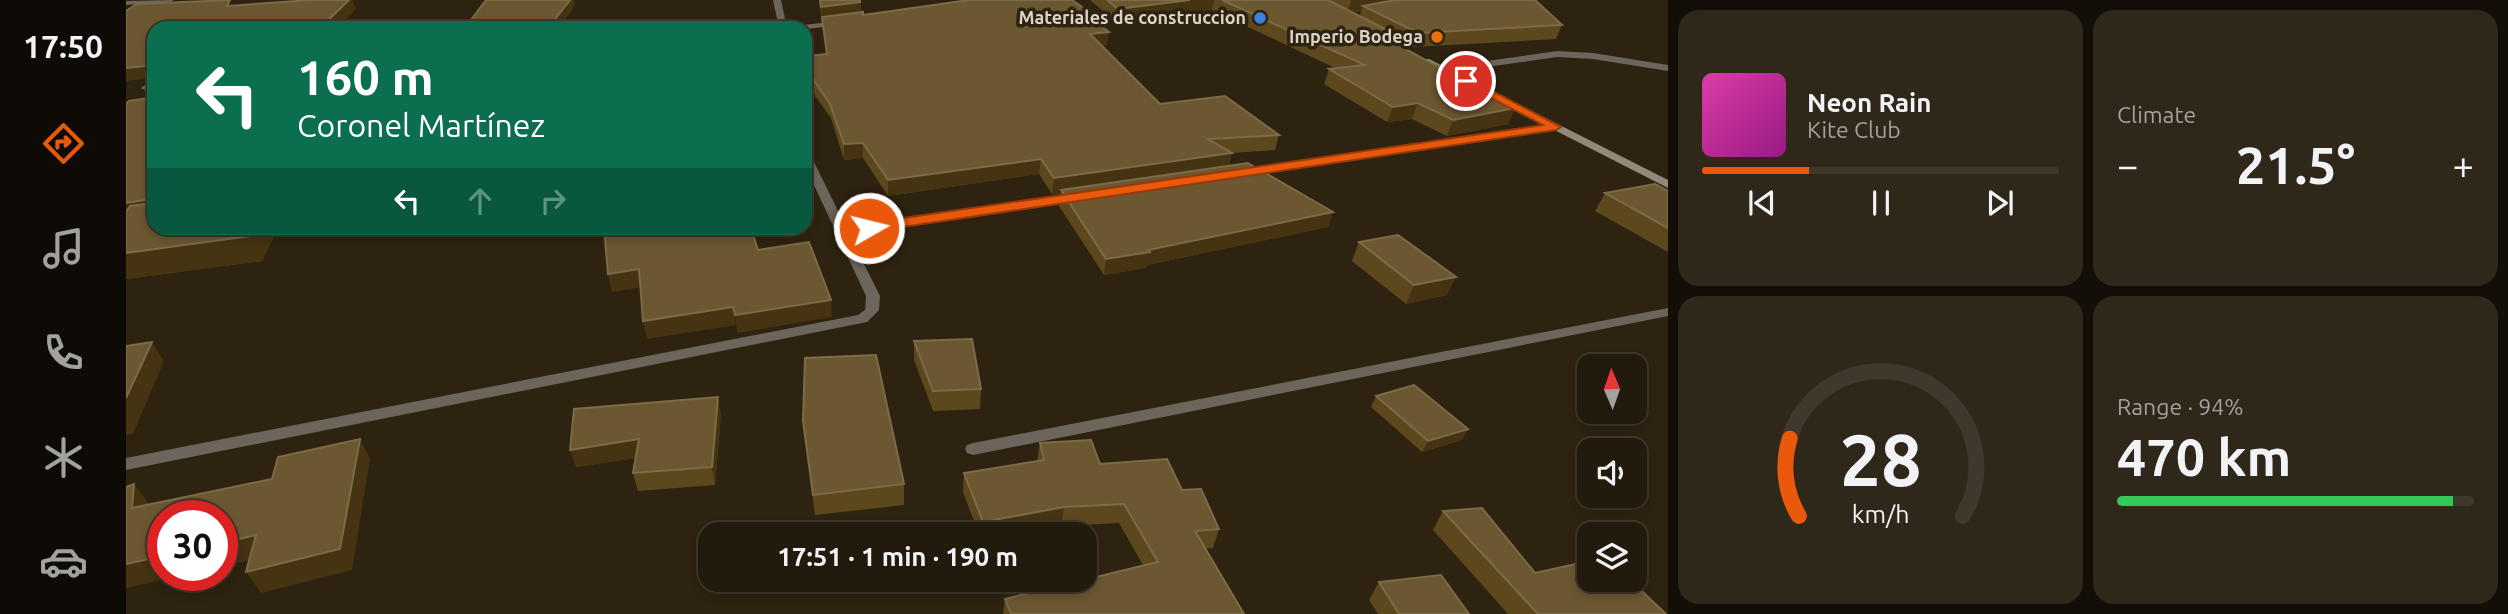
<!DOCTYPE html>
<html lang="en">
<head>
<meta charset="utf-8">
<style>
  :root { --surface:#221a0c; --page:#2e271a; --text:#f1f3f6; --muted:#a2a19d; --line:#3f382d; --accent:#ea580c }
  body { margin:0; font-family:Ubuntu,sans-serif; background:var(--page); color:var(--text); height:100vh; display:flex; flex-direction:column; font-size:26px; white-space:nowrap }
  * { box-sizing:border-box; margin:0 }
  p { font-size:23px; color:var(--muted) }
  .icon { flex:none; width:38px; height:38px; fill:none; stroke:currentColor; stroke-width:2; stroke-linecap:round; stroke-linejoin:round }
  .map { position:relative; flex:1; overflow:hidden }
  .sheet { display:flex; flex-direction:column; gap:10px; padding:10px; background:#130e07; width:840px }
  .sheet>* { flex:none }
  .banner { position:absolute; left:21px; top:21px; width:665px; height:214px; border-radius:21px; box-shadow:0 4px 10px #0003,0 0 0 2px var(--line); background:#0b6e4f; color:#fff; overflow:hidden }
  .needle { width:46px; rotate:358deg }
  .fabs { position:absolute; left:1451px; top:354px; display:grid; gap:14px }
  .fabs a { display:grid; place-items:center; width:70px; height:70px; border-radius:14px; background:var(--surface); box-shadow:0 4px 10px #0003,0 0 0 2px var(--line); font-size:35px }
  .speed { position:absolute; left:21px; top:500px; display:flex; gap:14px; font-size:35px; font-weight:700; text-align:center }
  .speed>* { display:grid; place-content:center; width:91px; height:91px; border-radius:50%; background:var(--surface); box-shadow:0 4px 10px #0003,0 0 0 2px var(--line); line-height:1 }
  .speed .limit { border:10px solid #d22; background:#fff; color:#111 }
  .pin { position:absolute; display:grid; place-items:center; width:60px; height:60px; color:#fff; margin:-30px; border:4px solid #fff; border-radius:50%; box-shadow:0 2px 7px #0007 }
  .me { position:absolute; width:77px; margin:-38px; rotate:82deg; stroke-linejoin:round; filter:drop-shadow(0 0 5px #0008) }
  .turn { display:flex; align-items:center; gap:24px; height:147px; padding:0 35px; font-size:32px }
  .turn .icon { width:91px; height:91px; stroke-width:2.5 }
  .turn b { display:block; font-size:49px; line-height:60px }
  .lanes { display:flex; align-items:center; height:66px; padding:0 35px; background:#0003; justify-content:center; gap:35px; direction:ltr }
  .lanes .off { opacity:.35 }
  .big { font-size:52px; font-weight:600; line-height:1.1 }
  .sheet .card { flex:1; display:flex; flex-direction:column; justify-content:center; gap:10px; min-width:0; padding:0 24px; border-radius:21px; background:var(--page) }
  .sheet .dial { align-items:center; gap:0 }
  .dial svg { height:182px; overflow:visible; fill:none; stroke:var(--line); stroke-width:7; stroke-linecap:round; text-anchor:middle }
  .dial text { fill:var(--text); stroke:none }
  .song { display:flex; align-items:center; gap:21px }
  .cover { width:84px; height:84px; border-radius:10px; background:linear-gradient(135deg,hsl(320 70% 55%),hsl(310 70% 35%)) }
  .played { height:7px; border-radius:4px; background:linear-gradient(90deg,var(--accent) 30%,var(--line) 30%) }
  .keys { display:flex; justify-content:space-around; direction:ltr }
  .heat { display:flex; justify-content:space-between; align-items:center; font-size:38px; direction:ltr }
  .charge { height:10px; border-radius:5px; background:linear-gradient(90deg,#34c759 94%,var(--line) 0) }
  .sheet .tiles { flex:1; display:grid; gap:10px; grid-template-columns:repeat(2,1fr) }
  .trip { position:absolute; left:572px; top:522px; width:399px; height:70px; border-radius:21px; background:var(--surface); box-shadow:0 4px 10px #0003,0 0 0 2px var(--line); font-weight:600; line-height:70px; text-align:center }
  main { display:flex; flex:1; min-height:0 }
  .dock { display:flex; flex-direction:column; width:126px; justify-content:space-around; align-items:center; background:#0e0a05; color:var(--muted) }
  .dock .icon { width:49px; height:49px }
  .dock .current { color:var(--accent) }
  .dock b { font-size:32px; color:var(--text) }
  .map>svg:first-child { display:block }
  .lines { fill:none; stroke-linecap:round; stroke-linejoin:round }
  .street { fill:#6c655c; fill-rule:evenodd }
  .secondary { fill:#93887a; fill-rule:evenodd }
  .wall { fill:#5d481e; fill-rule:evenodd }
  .shaded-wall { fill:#453311 }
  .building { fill:#6b5730; stroke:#7c6b48; stroke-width:2 }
  .route { fill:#ea580c; stroke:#983908; stroke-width:2 }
  .shop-dot { fill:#3f7fe0; stroke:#2e2310; stroke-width:2.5 }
  .food-dot { fill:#e8710a; stroke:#2e2310; stroke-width:2.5 }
  .labels { text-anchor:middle; stroke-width:7; stroke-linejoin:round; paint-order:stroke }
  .far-poi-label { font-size:18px; font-weight:bold; fill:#dad3c7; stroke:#2e2310; text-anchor:end }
</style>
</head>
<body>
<main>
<nav class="dock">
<b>17:50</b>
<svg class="icon current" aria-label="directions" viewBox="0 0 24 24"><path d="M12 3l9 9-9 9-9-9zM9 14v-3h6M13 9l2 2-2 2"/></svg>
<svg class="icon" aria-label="music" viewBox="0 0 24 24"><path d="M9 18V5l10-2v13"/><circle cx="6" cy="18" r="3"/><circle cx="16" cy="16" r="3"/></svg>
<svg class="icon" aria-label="phone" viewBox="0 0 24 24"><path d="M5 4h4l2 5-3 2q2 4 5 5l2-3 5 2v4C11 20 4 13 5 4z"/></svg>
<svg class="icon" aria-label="climate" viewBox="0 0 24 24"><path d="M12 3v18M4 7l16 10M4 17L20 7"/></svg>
<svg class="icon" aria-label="car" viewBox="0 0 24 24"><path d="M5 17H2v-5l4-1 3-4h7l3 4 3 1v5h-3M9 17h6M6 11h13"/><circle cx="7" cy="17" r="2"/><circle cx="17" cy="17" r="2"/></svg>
</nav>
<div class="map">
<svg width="1542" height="614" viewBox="0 0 1542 614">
  <rect width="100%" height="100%" fill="#2e2310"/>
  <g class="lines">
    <g class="street">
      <polygon points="48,0 44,2 0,5 0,1"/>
      <polygon points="647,0 655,0 661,28 653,28"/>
      <polygon points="713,21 717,23 716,25 679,29 664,28 668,26"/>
      <polygon points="1431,51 1467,53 1542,65 1542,71 1467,59 1431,57 1318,73 1313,70 1318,67"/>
      <polygon points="1429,124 1434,127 1433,129 1116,176 1110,173 1116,170"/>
      <polygon points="679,151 684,154 720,227 950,193 956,197 950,201 723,234 754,296 753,310 741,322 0,470 0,458 732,315 739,310 740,296 679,166"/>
      <polygon points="1542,308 1542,316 847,455 841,453 839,449 841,445 847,443"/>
    </g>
    <polygon class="secondary" points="1297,59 1303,59 1542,180 1542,188 1297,63"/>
  </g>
  <g class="wall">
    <polygon points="693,0 734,0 735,12 737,15 977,28 981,45 975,46 1034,104 1153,135 1149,150 1106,153 1103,166 1207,212 1202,227 1021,265 1020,268 978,275 933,206 935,193 926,194 913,174 762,196 737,158 718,160 705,118 689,96 681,69 680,56 700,54"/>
    <path d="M964,0H1409L1436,25L1430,39L1287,47L1270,39L1269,43L1389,108L1382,124L1321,136L1286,119L1261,122L1198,84L1203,69L1209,68L1086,10L990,22ZM1235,11L1234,16L1227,12Z"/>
    <polygon points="28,79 28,228 152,228 136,261 0,279 22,98 17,88"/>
    <polygon points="1542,191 1542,252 1469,211 1479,193"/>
    <polygon points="1233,242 1321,295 1280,304 1226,261"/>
    <polygon points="788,341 855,389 854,409 807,411 788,360"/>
    <polygon points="1250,396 1342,429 1336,440 1296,452 1245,407"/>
    <polygon points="595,414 589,485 512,491 507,473 510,458 450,467"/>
    <polygon points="677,421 778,484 778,505 689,515"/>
    <polygon points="914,443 974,464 1056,490 1093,529 1087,548 1079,549 1118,614 877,614 879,599 1017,565 993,523 935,526 894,534 853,534 837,492 838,473 911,461"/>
    <polygon points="1317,511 1409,573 1540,614 1382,614 1307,530"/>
    <polygon points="1253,582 1343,614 1252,614 1243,600"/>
  </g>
  <g class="shaded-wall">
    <polygon points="223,0 226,0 230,9 211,28 194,28"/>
    <polygon points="444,0 449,0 447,9 433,28 422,28"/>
    <polygon points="1064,0 1088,0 1086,10 990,22 992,9"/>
    <polygon points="1225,0 1289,0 1237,6 1235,11 1221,14"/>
    <polygon points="734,2 735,15 696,20 695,7"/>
    <polygon points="978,22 977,32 983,32 981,45 962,47 964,34 971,23"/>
    <polygon points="28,65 28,78 0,81 0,68"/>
    <polygon points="1292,103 1286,119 1261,122 1267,107"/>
    <polygon points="1389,108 1382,124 1321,136 1327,120"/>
    <polygon points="737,143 737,158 718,160 718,144"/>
    <polygon points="1106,153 1102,169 935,190 935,193 926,194 928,178"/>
    <polygon points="915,159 913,174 762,196 762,180"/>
    <polygon points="28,192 28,215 0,220 0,203"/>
    <polygon points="1207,212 1202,227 1021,265 1020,268 978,275 980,259"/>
    <polygon points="128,228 152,228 136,261 0,279 0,253"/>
    <polygon points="513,269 517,287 486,292 482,274"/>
    <polygon points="1330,277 1321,295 1280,304 1288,285"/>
    <polygon points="705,300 706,317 611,333 609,315"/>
    <polygon points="607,307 610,325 521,339 517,321"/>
    <polygon points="26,342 38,361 7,434 0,435 0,398"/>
    <polygon points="592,397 595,414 589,485 586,467"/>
    <polygon points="1342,429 1336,440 1296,452 1302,441"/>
    <polygon points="234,439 244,459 226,570 135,593 120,572"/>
    <polygon points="513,439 518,457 450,467 444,450"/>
    <polygon points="8,484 23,504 6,508"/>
    <polygon points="938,507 935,526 894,534 856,534 857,522"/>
    <polygon points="130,535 144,556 96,566 96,543"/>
    <polygon points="37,556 37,576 55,576 0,588 0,564"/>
  </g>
  <g class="building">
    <polygon points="104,0 101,6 184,0 223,0 194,28 28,28 28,65 0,68 0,11 11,4"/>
    <polygon points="360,0 444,0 422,28 339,28"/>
    <polygon points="694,0 734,0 734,2 695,7"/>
    <polygon points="843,0 946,0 978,22 971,23 983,32 964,34 1034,104 1099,96 1153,135 1082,139 1106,153 928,178 915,159 762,180 737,143 718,144 704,104 689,82 680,56 701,54 696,17 737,12 737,15"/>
    <polygon points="981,0 1064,0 992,9"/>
    <polygon points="1096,0 1202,0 1271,35 1255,36 1389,108 1327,120 1292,103 1267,107 1203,69 1239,65"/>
    <polygon points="1269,0 1409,0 1436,25 1292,33 1237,6"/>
    <polygon points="28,79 28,192 24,199 0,203 0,104 3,101 23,98 23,89 17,88"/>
    <polygon points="1122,163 1207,212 1022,250 1024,252 980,259 935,190"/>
    <polygon points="1529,184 1542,191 1542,228 1479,193"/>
    <polygon points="28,203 28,228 128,228 124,236 0,253 0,212 4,206"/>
    <polygon points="478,228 625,228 632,250 683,242 705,300 609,315 607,307 517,321 513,269 482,274"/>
    <polygon points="1272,235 1330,277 1288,285 1233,242"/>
    <polygon points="846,339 855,389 807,391 788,341"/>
    <polygon points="26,342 0,398 0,346"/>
    <polygon points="750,355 778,484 687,495 677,421 679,358"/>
    <polygon points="1288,385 1342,429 1302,441 1250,396"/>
    <polygon points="592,397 586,467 507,473 513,439 444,450 448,409"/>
    <polygon points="234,439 214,549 120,572 130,535 96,543 96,516 37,516 37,556 0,564 0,487 8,484 6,508 146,479 152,457"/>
    <polygon points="965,440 974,464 1041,459 1056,490 1075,489 1093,529 1069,531 1118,614 885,614 879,599 1032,562 998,504 938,507 857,522 838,473 918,460 914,443"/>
    <polygon points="1356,508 1409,573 1463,561 1463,579 1503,579 1540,614 1412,614 1317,511"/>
    <polygon points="1315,575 1343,614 1273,614 1253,582"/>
  </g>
  <polygon class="route" points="1336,79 1344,79 1435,127 1430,130 743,232 735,228 743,223 1417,125 1336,83"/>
  <circle class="shop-dot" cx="1134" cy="18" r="7"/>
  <circle class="food-dot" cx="1311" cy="37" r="7"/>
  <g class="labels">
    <g class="far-poi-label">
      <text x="1120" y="24">Materiales de construccion</text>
      <text x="1297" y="43">Imperio Bodega</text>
    </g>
  </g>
</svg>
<div class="fabs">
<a><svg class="needle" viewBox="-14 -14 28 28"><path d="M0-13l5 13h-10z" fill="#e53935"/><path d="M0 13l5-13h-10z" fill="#a2a19d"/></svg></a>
<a><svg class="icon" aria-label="sound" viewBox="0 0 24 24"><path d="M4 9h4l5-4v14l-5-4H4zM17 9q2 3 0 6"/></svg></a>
<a><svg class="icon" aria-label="layers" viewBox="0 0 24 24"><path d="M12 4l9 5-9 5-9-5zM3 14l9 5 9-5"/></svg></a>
</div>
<div class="speed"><div class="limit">30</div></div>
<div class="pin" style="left:1340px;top:81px;background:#d93025"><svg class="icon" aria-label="arrive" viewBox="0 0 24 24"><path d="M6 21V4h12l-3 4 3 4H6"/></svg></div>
<svg class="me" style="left:743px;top:228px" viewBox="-20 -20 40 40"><circle r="17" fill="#ea580c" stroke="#fff" stroke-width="3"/><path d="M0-11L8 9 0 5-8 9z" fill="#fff"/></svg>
<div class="trip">17:51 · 1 min · 190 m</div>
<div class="banner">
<div class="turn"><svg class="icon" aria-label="left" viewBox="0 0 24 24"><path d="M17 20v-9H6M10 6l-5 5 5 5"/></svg><div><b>160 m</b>Coronel Martínez</div></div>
<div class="lanes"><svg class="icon" aria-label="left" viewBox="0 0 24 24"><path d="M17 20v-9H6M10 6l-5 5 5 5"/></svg><svg class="icon off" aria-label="ahead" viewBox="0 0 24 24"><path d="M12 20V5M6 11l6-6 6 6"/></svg><svg class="icon off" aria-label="right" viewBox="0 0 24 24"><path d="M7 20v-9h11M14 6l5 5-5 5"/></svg></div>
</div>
</div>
<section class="sheet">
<div class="tiles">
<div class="card">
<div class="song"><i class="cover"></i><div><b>Neon Rain</b><p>Kite Club</p></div></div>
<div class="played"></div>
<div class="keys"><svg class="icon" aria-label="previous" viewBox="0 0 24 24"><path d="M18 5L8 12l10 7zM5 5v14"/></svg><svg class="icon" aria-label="pause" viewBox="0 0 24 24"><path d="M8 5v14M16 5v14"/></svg><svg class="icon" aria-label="next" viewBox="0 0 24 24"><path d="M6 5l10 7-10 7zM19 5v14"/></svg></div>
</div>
<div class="card"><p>Climate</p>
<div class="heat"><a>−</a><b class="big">21.5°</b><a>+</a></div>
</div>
<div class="card dial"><svg viewBox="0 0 100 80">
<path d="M14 69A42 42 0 1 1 86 69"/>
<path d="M14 69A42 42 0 0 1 10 35" stroke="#ea580c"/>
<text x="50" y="56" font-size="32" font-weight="700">28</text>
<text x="50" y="72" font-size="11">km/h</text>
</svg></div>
<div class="card"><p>Range · 94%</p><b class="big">470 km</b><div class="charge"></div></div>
</div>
</section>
</main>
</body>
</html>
